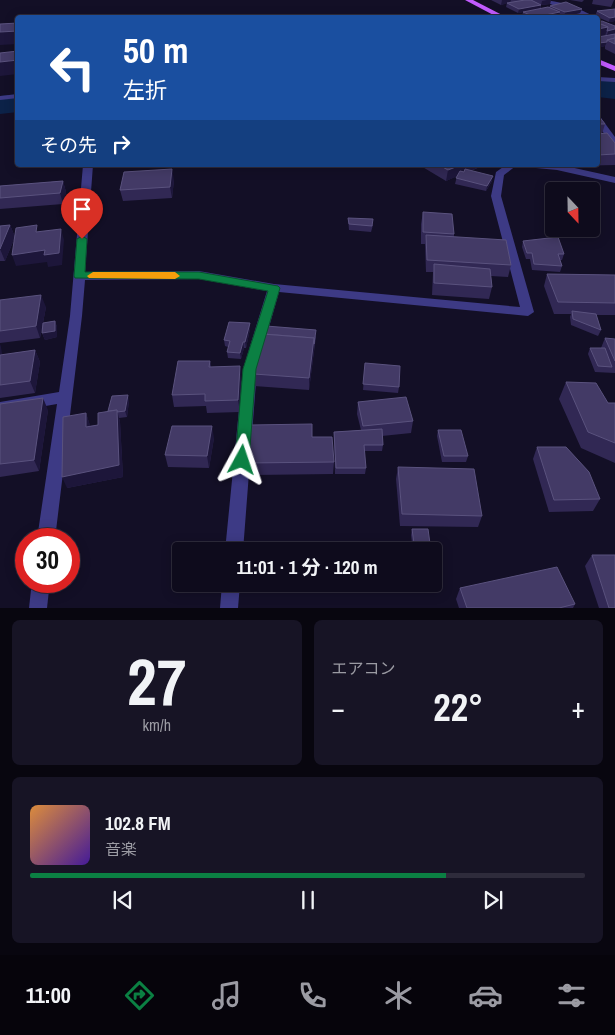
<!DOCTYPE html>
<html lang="ja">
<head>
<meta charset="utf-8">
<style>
  :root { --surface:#0e0b1c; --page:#171425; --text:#f1f3f6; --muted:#9b9ba3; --line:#2e2b3b; --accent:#0b8043 }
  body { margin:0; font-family:"Archivo Narrow","Noto Sans JP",sans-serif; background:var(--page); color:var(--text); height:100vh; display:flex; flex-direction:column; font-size:19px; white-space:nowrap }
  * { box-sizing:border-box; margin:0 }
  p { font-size:16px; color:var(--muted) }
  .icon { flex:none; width:28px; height:28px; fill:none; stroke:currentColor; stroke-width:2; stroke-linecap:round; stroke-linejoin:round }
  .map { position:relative; height:608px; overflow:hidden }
  .sheet { display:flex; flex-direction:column; gap:12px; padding:12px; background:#08060f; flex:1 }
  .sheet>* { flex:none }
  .hud { position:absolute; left:15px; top:15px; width:585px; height:152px; border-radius:5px; box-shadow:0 2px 12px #0003,0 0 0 1px var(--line); background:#1a4fa0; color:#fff; overflow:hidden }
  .needle { width:32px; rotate:158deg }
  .controls { position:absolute; left:545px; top:182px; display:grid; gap:10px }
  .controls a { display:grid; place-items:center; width:55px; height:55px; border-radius:5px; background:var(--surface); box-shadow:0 2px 12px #0003,0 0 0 1px var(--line); font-size:25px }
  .speed { position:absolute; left:15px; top:528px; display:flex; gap:10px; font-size:25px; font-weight:700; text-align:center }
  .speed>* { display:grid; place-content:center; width:65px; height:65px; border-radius:50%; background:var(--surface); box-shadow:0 2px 12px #0003,0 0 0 1px var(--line); line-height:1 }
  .speed .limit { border:8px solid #d22; background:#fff; color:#111 }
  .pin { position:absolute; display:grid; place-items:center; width:42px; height:42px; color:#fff; margin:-51px -21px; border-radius:50% 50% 50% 0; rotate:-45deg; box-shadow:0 0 5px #0007 }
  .pin .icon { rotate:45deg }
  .me { position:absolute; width:55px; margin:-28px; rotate:5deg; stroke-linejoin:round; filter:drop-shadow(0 0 4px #0008) }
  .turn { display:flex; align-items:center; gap:18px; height:105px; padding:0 25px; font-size:22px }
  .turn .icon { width:65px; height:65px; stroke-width:2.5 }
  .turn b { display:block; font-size:35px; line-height:42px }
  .then { display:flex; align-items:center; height:48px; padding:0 25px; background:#0003; gap:10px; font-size:19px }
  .big { font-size:38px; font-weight:700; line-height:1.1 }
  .sheet .tile { flex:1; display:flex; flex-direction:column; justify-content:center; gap:8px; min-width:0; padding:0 18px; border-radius:8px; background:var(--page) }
  .sheet .dial { align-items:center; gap:0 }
  .dial b { font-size:65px; line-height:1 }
  .song { display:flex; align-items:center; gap:15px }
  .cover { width:60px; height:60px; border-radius:8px; background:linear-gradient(135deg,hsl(30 70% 55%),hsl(260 70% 35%)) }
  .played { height:5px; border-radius:2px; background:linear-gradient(90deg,var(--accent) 75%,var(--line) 75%) }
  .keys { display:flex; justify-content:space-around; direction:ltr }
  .heat { display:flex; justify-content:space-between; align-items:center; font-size:28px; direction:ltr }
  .sheet .tiles { flex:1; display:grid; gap:12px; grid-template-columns:1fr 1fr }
  .tile:last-child { grid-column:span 2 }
  .trip { position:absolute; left:172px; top:542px; width:270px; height:50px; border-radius:5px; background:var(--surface); box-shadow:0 2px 12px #0003,0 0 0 1px var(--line); font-weight:700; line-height:50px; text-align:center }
  .menu { display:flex; height:80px; justify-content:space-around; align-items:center; background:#06040b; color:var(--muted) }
  .menu .icon { width:35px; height:35px }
  .menu .selected { color:var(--accent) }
  .menu b { font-size:22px; color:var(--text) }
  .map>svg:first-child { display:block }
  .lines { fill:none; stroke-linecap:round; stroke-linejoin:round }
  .river { fill:#0c2248; fill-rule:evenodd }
  .minor { fill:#3d3a85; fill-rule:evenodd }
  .major { fill:#c25bff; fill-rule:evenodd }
  .wall { fill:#312854 }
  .shaded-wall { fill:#1d163a }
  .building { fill:#433a66; stroke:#5a527e }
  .route { fill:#0b8043; stroke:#07532c }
  .slow { fill:#f59e0b }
</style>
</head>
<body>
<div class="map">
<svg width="615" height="608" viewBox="0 0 615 608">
  <rect width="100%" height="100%" fill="#130f26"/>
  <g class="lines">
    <g class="river">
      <polygon points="598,79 615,81 615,99 598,97"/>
      <polygon points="18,94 18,112 0,114 0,96"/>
    </g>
    <g class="minor">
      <path d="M540,0C559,0 580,8 596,18H586Z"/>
      <polygon points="598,77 615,78 615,82 598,81"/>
      <polygon points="18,94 18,98 0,100 0,96"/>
      <polygon points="598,117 601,118 615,137 615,146 612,145 598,125"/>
      <polygon points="83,165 93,165 85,272 199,271 274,284 520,307 491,196 496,172 506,165 517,165 504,175 501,196 534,312 528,316 279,292 257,369 243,551 225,551 243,369 267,291 199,279 85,280 82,316 55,539 37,539 57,404 0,414 0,402 59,392 70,316"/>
      <polygon points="531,165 561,165 615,177 615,183 557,170 536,168"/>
      <polygon points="32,581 50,581 47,608 29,608"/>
      <polygon points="222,584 240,584 238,608 220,608"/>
    </g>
    <g class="major">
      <polygon points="465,0 473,0 508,18 499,18"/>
      <polygon points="598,59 615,66 615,71 598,64"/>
    </g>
  </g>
  <g class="wall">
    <polygon points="491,0 551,0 550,4 541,5 541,9 549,7 550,6 582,9 580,13 564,17 560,15 559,17 555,18 525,18 522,16 523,12 518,13 506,7 507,3 501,5"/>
    <polygon points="570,0 584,0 582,2"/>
    <polygon points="593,0 614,0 611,7 592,4"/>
    <polygon points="615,9 615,21 609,22 595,16 597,11"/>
    <polygon points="598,22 615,26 606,36 615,34 615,54 605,49 605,46 598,48"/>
    <polygon points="598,115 605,124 602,134 615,143 615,165 572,166 571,165 598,165"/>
    <polygon points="421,165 484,165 471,171 492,181 486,191 455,184 457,176 446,181 421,166"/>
    <polygon points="174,180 172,198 123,201 120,190"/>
    <polygon points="63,181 66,192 63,204 0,209 0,186"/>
    <polygon points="423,212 454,234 454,237 511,265 508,277 491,276 492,287 489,299 432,295 433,272 426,272 425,244 421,244 421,224"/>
    <polygon points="348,218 373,225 371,232 349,230"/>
    <polygon points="10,225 15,237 5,261 0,261 0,226"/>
    <polygon points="523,241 564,254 562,260 560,260 562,266 560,272 532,270 530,259 526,259 522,247"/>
    <polygon points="547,274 615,275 615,315 596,315 601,330 598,336 571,325 570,317 571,314 554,314 544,286"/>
    <polygon points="0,300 46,307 43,323 55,321 57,327 57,337 45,340 42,333 43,323 40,338 0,343"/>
    <polygon points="250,323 250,329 246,348 244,348 241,359 228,358 227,352 228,347 225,346 224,340"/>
    <polygon points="316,336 309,390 254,386 254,374"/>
    <polygon points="605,338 615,339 615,373 595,372 588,354 590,348 601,348"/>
    <polygon points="35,350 40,362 35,393 0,398 0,355"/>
    <polygon points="210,361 211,367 241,378 240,412 207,413 206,406 174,407 172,395"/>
    <polygon points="365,363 399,387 398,393 363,390"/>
    <polygon points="566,382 608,403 615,403 615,463 581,448 559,399"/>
    <polygon points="129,401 127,417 119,418 120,422 123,477 67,488 86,413 90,426 98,425"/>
    <polygon points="358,402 413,421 411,433 382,436 383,445 382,451 364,451 366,468 365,474 335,474 334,432 361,430 357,414"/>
    <polygon points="0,404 48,410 39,471 0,477"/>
    <polygon points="438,430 468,456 466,462 442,462 437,436"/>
    <polygon points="312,437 334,462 333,474 250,475 249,463"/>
    <polygon points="214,438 209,468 168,467 165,455"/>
    <polygon points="537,447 600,499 593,511 549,512 533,459"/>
    <polygon points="398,467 482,516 478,527 400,526 396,479"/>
    <polygon points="412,529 431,551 413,551 411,535"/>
    <polygon points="592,555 615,608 599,608 585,566"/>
    <polygon points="460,588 575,604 573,608 459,608 456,599"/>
  </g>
  <g class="shaded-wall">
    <polygon points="502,0 511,0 510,3 501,5"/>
    <polygon points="547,0 551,0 550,4 541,5 540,9 518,13 519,9 541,5 542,1"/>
    <polygon points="582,9 580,13 564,17 565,12"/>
    <polygon points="560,12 559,17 555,18 535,18"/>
    <polygon points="615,17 615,21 609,22 610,18"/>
    <polygon points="608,27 605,36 598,38 598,29"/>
    <polygon points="615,29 615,34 607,36 608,31"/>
    <polygon points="18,31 18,44 0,45 0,32"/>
    <polygon points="607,42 605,46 598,48 599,43"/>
    <polygon points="18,60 18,74 0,76 0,62"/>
    <polygon points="461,165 484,165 446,181 448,170"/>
    <polygon points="172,169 174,180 172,198 170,187"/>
    <polygon points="493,176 492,181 486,191 487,186"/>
    <polygon points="63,181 66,192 63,204 60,193"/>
    <polygon points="10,225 15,237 5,261 0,249"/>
    <polygon points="61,229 64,240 62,265 48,267 47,262 16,266 12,255"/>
    <polygon points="41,295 46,307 40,338 36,326"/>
    <polygon points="55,321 57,327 57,337 45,340 42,333"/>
    <polygon points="250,323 250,329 246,348 245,342"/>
    <polygon points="314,338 314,350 309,390 309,378"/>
    <polygon points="243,342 244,348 241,359 240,353"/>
    <polygon points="0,344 1,347 2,354 0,354"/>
    <polygon points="35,350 40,362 35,393 30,381"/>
    <polygon points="240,366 241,378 240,412 238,400"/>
    <polygon points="128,395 129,401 127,417 125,411"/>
    <polygon points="43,398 48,410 39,471 34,460"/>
    <polygon points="117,410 120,422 123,477 67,488 62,477"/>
    <polygon points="86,413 90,425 91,439 86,427"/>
    <polygon points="212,426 214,438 209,468 207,456"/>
  </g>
  <g class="building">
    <polygon points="525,0 531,0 541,5 519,9 507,3"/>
    <polygon points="566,2 582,9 565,12 550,6"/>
    <polygon points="548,7 560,12 535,17 523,12"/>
    <polygon points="615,9 615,17 610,18 597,11"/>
    <polygon points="550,16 553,18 542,18"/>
    <polygon points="571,16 574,18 563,18"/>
    <polygon points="602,21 615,26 615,29 607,31 608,27 598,23 598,22"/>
    <polygon points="18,23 18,31 0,32 0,24"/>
    <polygon points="598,23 608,27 598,29"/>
    <polygon points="615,34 615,38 607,40 607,42 599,43 598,43 598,37"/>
    <polygon points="615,38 615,44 607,40"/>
    <polygon points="18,51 18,60 0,62 0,53"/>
    <polygon points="598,115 605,124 598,124"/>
    <polygon points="607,133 615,143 615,154 598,155 598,134"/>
    <polygon points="439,165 461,165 448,170"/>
    <polygon points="172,169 170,187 120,190 124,172"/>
    <polygon points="465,169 493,176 487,186 456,178 460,171 464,172"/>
    <polygon points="63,181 60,193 0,198 0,186"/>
    <polygon points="423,212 452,214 454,234 423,232"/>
    <polygon points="348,218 373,219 372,226 349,224"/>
    <polygon points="10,225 0,249 0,226"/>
    <polygon points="37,225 36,232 61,229 59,253 44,255 45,250 12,255 16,228"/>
    <polygon points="426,235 506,240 511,265 427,260"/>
    <polygon points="558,237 564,254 558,254 562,266 534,264 532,253 527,253 523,241"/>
    <polygon points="434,264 490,269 492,287 434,283"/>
    <polygon points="547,274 615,275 615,303 558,302"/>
    <polygon points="41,295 36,326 0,331 0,300"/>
    <polygon points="572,311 596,314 601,330 573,319"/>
    <polygon points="55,321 55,331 42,333 43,323"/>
    <polygon points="229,322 250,323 245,342 243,342 240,353 227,352 230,341 224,340"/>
    <polygon points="266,326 316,330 314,344 314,338 264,334"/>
    <polygon points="262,334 314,338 309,378 254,374"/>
    <polygon points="605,338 615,339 615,361"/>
    <polygon points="590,348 605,348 612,367 598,366"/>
    <polygon points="35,350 30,381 0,385 0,355"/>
    <polygon points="178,361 210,361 209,367 240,366 238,400 205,401 205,394 172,395"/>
    <polygon points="365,363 400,366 399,387 363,384"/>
    <polygon points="566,382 596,383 608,403 615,403 615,443 588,432"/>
    <polygon points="128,395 125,411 117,412 117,410 108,411 112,396"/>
    <polygon points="406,397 413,421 363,426 358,402"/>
    <polygon points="43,398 34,460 0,464 0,404"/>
    <polygon points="117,410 119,465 62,477 63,417 86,413 86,427 98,425 98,413"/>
    <polygon points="312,424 312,437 332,437 334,462 249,463 251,425"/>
    <polygon points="172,426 212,426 207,456 165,455"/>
    <polygon points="382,429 383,445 364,445 366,468 336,468 334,432"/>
    <polygon points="438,430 461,430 468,456 444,456"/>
    <polygon points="537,447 566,447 589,472 600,499 554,500"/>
    <polygon points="398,467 474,469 482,516 402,514"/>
    <polygon points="412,529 428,529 431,551 415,551"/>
    <polygon points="592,555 615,555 615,608 609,608"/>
    <polygon points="557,567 575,604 559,608 467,608 460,588"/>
  </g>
  <polygon class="route" points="82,236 87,239 85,272 199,272 278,286 280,288 256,369 249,460 247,464 242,466 237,464 235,460 243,369 268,291 199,279 75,278 74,276 77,239"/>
  <polygon class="slow" points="93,272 175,272 180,276 175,279 89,278 87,276"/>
</svg>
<div class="controls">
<a><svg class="needle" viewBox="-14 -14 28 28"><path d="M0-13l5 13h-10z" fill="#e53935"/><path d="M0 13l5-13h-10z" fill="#9b9ba3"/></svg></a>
</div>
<div class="speed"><div class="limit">30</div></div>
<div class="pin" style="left:82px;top:239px;background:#d93025"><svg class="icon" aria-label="arrive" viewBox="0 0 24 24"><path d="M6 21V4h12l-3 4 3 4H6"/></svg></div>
<svg class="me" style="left:242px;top:460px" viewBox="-20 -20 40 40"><path d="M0-17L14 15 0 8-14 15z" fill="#0b8043" stroke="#fff" stroke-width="4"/></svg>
<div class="trip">11:01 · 1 分 · 120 m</div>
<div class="hud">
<div class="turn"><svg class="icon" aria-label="left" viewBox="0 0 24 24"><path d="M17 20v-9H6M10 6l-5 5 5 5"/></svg><div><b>50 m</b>左折</div></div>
<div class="then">その先<svg class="icon" aria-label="right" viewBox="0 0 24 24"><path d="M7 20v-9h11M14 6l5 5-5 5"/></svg></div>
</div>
</div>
<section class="sheet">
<div class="tiles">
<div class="tile dial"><b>27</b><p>km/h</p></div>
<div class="tile"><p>エアコン</p>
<div class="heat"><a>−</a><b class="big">22°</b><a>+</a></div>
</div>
<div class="tile">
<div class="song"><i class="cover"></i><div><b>102.8 FM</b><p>音楽</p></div></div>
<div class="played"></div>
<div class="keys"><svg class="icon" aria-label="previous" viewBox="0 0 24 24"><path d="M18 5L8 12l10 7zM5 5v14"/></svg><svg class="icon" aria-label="pause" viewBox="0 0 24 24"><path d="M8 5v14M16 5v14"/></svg><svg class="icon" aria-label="next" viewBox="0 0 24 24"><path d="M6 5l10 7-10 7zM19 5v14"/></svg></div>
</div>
</div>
</section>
<nav class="menu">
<b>11:00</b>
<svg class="icon selected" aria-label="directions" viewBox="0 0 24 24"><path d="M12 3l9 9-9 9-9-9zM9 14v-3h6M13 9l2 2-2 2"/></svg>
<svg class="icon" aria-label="music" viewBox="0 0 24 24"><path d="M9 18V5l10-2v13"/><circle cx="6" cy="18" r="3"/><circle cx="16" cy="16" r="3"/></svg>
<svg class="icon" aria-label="phone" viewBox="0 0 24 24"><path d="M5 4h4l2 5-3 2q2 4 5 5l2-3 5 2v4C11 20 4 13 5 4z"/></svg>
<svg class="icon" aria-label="climate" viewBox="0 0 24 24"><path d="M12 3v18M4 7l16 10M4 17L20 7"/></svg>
<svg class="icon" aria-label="car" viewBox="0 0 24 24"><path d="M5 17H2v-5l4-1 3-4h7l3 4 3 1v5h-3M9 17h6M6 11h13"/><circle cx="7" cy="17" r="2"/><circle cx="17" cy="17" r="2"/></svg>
<svg class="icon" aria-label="filters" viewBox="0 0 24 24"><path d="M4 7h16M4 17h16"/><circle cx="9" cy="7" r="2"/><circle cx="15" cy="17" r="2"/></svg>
</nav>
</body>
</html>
